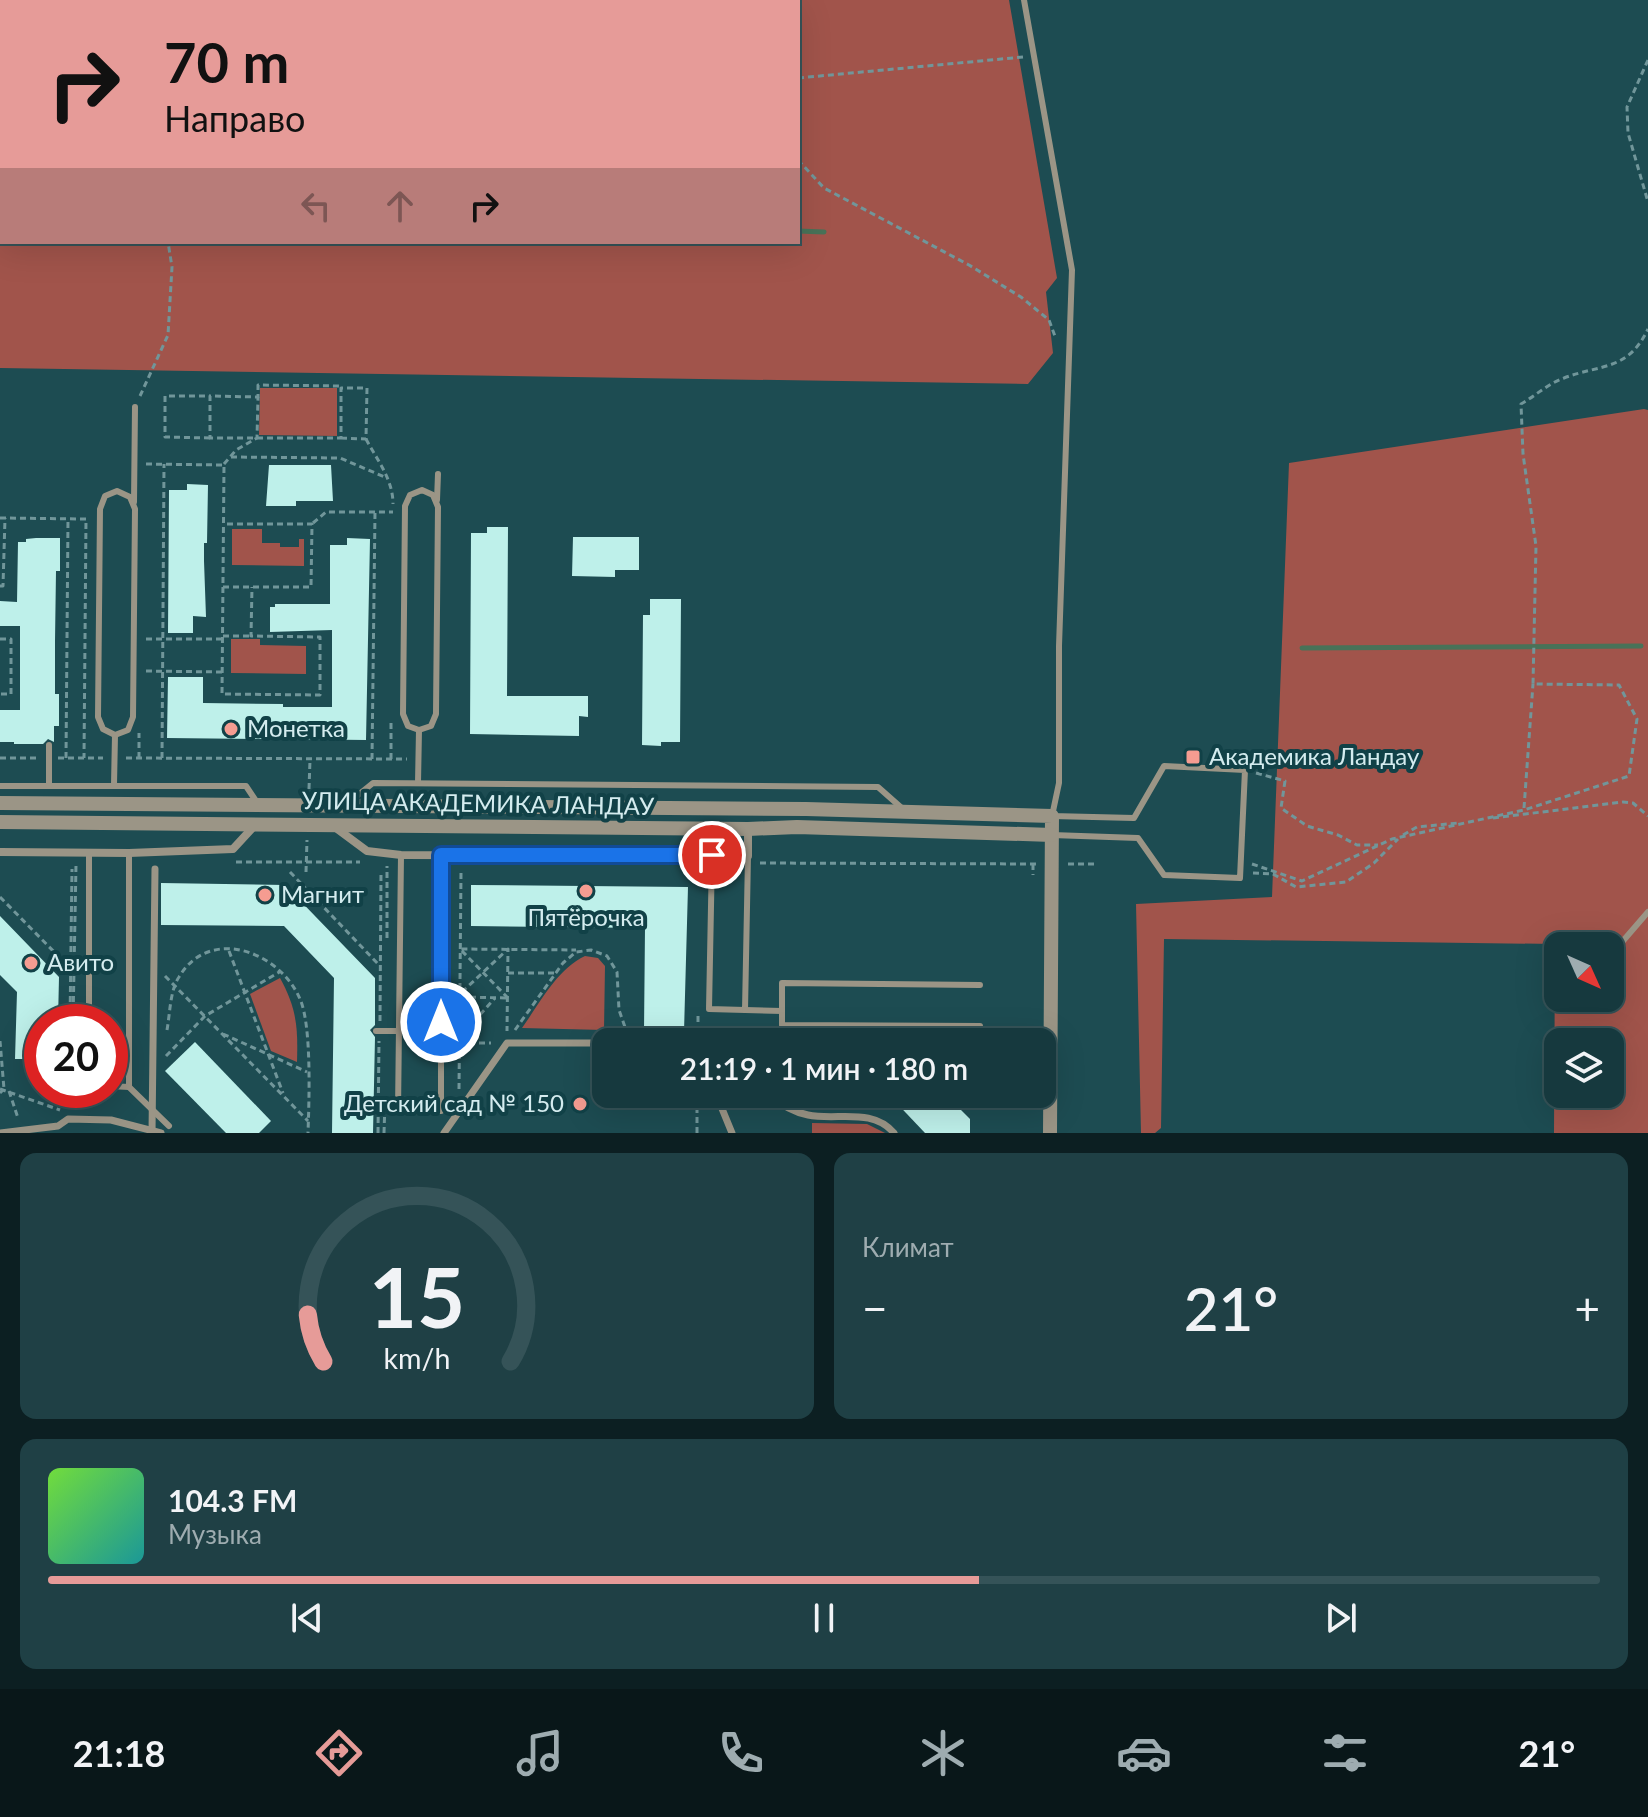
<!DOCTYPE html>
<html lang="ru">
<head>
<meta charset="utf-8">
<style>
  :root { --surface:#16393e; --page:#1f4045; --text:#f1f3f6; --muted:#9eacb0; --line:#355358; --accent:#e69b98 }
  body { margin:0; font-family:Lato,sans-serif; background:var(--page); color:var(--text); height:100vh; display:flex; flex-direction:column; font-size:30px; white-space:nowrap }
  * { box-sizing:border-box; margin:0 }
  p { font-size:26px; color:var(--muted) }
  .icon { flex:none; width:44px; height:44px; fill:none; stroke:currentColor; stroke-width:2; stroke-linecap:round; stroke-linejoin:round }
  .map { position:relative; height:1133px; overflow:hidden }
  .drawer { display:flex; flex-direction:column; gap:20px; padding:20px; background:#0c1f22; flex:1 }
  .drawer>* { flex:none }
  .banner { position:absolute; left:0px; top:0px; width:800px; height:244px; box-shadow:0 8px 32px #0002,0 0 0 2px var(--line); background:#e69b98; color:#111; overflow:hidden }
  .needle { width:52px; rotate:135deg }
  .controls { position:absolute; left:1544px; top:932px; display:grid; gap:16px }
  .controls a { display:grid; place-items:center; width:80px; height:80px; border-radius:16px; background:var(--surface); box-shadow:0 8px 32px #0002,0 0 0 2px var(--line); font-size:40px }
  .speed { position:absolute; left:24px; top:1004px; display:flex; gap:16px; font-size:40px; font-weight:700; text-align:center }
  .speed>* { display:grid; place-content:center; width:104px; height:104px; border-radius:50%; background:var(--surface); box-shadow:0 8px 32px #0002,0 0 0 2px var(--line); line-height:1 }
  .speed .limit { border:12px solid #d22; background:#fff; color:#111 }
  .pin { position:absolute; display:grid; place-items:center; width:68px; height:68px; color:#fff; margin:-34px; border:4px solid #fff; border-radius:50%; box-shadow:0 2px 8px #0007 }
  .me { position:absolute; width:88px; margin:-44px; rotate:0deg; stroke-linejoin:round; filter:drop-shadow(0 0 6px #0008) }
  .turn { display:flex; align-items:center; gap:28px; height:168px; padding:0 32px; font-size:36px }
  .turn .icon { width:104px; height:104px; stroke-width:2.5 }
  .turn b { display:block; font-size:56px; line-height:68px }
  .lanes { display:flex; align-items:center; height:76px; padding:0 32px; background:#0003; justify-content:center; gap:40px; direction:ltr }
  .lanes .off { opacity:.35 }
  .big { font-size:60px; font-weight:600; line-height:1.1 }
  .drawer .card { flex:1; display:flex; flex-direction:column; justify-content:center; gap:12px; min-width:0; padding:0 28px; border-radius:16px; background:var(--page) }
  .drawer .dial { align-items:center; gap:0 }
  .dial svg { height:208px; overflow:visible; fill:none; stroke:var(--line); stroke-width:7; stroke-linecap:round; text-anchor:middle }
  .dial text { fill:var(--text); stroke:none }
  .song { display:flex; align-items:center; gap:24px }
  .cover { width:96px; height:96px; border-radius:12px; background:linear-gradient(135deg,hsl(100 70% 55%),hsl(180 70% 35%)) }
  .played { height:8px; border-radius:4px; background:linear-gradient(90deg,var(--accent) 60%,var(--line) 60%) }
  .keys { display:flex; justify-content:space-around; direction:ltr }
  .heat { display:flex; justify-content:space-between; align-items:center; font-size:44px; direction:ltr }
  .drawer .tiles { flex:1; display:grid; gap:20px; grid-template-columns:1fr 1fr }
  .card:last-child { grid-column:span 2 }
  .trip { position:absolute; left:592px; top:1028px; width:464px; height:80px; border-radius:16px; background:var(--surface); box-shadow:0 8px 32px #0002,0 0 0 2px var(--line); font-weight:600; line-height:80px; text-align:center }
  .menu { display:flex; height:128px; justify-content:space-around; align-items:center; background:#091719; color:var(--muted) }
  .menu .icon { width:56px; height:56px }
  .menu .on { color:var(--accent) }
  .menu b { font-size:36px; color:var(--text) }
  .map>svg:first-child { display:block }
  .green { fill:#a1544b; fill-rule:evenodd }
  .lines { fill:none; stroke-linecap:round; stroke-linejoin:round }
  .stream { stroke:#487258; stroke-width:5 }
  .building { fill:#bef0ea }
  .path { stroke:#71969a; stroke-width:3; stroke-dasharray:6 4; stroke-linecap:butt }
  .service { stroke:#9b9586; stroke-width:6 }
  .pedestrian { stroke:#9b9586; stroke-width:7 }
  .minor { stroke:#9b9586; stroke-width:8 }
  .tertiary { stroke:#9b9586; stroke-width:14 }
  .route-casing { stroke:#114b97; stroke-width:20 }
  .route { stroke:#1a73e8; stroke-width:14 }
  .poi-dot { fill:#f59c91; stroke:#114147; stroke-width:3 }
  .labels { text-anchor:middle; stroke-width:8; stroke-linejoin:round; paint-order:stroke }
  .poi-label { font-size:24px; fill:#d4ecef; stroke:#114147; text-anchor:start }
  .street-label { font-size:24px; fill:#d4ecef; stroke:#114147 }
</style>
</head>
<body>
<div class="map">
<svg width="1648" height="1133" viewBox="0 0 1648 1133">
  <rect width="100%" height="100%" fill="#1d4c52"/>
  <g class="green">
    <path d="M0,0H1009L1057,278L1046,292L1053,353L1028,384L0,368ZM2,2H798V242H2Z"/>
    <polygon points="260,388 337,388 337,436 259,435"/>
    <path d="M1644,409L1648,410V1133H1554L1555,944L1164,939L1161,1128L1155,1133H1141L1136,904L1272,897L1289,463ZM1558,946H1610V998H1558ZM1558,1042H1610V1094H1558Z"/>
    <polygon points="232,529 262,529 262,543 280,543 280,547 299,547 299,539 304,539 304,566 232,565"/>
    <polygon points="231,639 260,639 260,645 306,646 306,674 231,673"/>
    <path d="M585,956L598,958L605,966L604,1030L522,1028C540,1003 557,969 585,956Z"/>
    <path d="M280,978C297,1009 298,1028 297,1062L271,1051L250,994Z"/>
    <polygon points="812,1123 867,1124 885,1133 812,1133"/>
  </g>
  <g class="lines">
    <g class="stream">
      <polyline points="198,2 198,0"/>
      <polyline points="476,2 476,0"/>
      <polyline points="709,2 709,0"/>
      <polyline points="0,229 2,229"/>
      <polyline points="798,231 824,232"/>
      <polyline points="1302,648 1641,646"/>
    </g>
  </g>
  <g class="building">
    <polygon points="269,465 331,465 333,501 296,501 296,506 266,506"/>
    <polygon points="187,484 208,485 207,543 204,543 204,561 206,617 193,616 193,633 168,633 169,490 187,490"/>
    <polygon points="487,527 508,527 507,696 588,696 588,717 579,716 579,736 470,734 471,533 487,533"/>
    <polygon points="573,537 639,537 639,570 615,570 615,577 572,576"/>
    <polygon points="36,538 60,538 60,571 56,571 55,641 55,694 59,694 59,726 54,726 54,742 48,739 43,744 14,744 14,742 0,742 0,710 20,710 20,626 0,626 0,601 17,602 18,542 26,542 26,539"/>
    <polygon points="347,538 370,539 366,740 167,738 168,677 203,677 203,703 283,704 283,707 332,707 332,630 270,632 270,607 275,607 275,604 330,604 330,545 347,545"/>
    <polygon points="650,599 681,599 680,742 661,742 661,746 642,745 643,615 650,615"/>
    <polygon points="161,883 285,885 375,978 375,1025 370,1030 375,1037 373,1133 332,1133 334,978 284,926 161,925"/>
    <polygon points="471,885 688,887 684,1032 644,1031 645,928 471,926"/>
    <polygon points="0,916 59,977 58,1022 42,1022 42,1059 15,1059 17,992 0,975"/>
    <polygon points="195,1042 271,1121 259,1133 226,1133 165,1071"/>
    <polygon points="888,1094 945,1094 970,1119 970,1133 925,1133"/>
  </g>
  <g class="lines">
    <g class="path">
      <polyline points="144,0 144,2"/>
      <polyline points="600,0 603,2"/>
      <polyline points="1648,60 1627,107 1628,133 1648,202"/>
      <polyline points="798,78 1023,57"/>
      <polyline points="798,160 824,188 969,265 1021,297 1049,320 1056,339"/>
      <polyline points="140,396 168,335 172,267 168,242"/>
      <polyline points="210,438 165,437 165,396 210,396"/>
      <polyline points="341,438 366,439 367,388 341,388 341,438 210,438 210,396 258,397 258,385 341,386 341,388"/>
      <path d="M366,439C377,460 393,479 393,504"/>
      <polyline points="231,457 340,458 387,478"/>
      <polyline points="146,464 224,465 222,694 320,695 320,637 251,636 252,587"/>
      <polyline points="224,464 236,450 257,438 258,397"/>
      <polyline points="0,518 86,519 84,758"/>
      <polyline points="313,523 326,512 393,512"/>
      <polyline points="0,586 3,586 5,518"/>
      <polyline points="223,587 311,587 312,524 224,524"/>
      <polyline points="223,636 251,636"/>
      <polyline points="0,639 11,639 11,694 0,694"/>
      <polyline points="146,639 222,639"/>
      <polyline points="146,671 222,672"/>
      <polyline points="0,758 39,758"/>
      <polyline points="58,758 103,758"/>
      <polyline points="66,758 68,519"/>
      <polyline points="126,758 407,759"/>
      <polyline points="139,758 139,733"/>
      <polyline points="162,758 164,464"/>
      <polyline points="372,759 375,512"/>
      <polyline points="391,759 391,719"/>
      <polyline points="1256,773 1285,781 1281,808 1307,826 1338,835 1357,845 1378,845"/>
      <polyline points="309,789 310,760"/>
      <polyline points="1524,808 1533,684"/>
      <polyline points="1493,818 1623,802 1633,803 1648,816"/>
      <polyline points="1403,835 1417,827 1458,823"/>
      <polyline points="236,862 360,862"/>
      <polyline points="760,863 1036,864"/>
      <polyline points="1033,864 1033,875"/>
      <polyline points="1068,864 1094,864"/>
      <path d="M1252,864L1302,881L1392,839L1524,810L1629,776L1637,719L1619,685L1533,684L1536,546L1523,454L1521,404C1535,396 1549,383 1564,378C1601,364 1628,371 1648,329"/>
      <polyline points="290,872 380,966"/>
      <polyline points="306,872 307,840"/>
      <polyline points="1253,873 1273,874 1296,887 1346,882 1374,863 1398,839"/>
      <polyline points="0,897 71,969"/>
      <polyline points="387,938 387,866"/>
      <polyline points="229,951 283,1093"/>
      <polyline points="508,973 555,973"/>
      <polyline points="165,976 308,1121"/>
      <polyline points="462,992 508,949 507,1031"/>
      <polyline points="460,997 508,998"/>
      <polyline points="508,998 460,949 576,950"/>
      <polyline points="380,1021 381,872"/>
      <polyline points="70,1022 72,869"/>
      <polyline points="73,1022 76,865"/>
      <path d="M167,1030C170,1014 170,990 179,977C210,925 280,952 300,999C312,1026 309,1102 308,1133"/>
      <polyline points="515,1030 563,963 576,952 591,950 607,956 617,972 619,1010 625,1027 638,1035 649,1037"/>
      <polyline points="223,1034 307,1072"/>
      <polyline points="460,1037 495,998"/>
      <polyline points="0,1041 4,1089 0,1093"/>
      <polyline points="698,1042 698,1015"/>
      <polyline points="459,1043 491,1043"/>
      <polyline points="166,1056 205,1016 281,971"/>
      <polyline points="0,1089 60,1110"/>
      <polyline points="459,1089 461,873"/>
      <polyline points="9,1091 18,1118"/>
      <polyline points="69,1106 69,1090"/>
      <polyline points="71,1109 72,1090"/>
      <polyline points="378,1133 379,1041"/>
      <polyline points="384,1133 385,1102"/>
      <polyline points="697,1133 697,1094"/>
    </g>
    <g class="service">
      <polyline points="1024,0 1072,270 1059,646 1059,783 1052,816 1134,818 1164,766 1245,770 1240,878 1164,875 1138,838 1052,835"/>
      <polygon points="422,490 433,495 438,507 436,714 431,726 419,730 408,726 403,714 405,506 410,495"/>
      <polygon points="117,491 130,497 135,509 133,717 128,730 115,735 103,729 98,717 100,509 105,496"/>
      <polyline points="437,500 438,474"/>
      <polyline points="134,502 135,407"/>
      <polyline points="418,783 419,730"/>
      <polyline points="114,785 115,735"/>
      <polyline points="0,786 246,786 258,804"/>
      <polyline points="49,786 49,745"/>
      <polyline points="347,804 373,783 878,787 904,810"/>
      <polyline points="401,855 398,1112 441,1111 441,855"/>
      <polyline points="712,855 709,1009 745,1010 748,856"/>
      <polyline points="1610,956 1648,912"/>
      <polyline points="1555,981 1558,981"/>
      <polyline points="745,1010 782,1011"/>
      <polyline points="89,1022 89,852"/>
      <polyline points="980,1026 782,1025 782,983 980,985"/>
      <polyline points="376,1031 401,1031"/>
      <polyline points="110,1086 129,1087 129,853"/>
      <polyline points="129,1087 169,1126"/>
    </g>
    <g class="pedestrian">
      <polyline points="661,1042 671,1042"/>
      <polyline points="716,1094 732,1133"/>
      <path d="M768,1094C780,1104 792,1112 808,1115C837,1121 872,1107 894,1133"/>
      <polyline points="0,1133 58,1126 68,1119 111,1120 161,1133"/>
      <polyline points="152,1133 155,869"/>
      <polyline points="444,1133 507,1043 606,1043"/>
    </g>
    <g class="minor">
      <polyline points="336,828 367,851 401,855 748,856 748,829"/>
      <polyline points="0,852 129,853 233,849 256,824"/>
    </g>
    <g class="tertiary">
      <polyline points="0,803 806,809 1052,816 1050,1133"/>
      <polyline points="0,822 748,829 797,827 1052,835"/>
    </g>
  </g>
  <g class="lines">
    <defs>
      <polyline id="route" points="441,1022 441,855 712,855"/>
    </defs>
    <use href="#route" class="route-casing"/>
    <use href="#route" class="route"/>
  </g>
  <g class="poi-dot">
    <circle cx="231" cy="729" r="8"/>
    <rect x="1185" y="749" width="16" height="16" rx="4"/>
    <circle cx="586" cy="891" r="8"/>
    <circle cx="265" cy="895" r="8"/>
    <circle cx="31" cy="963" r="8"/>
    <circle cx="580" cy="1104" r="8"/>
  </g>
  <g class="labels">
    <g class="poi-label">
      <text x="247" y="737">Монетка</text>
      <text x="1209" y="765">Академика Ландау</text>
      <text x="281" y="903">Магнит</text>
      <text x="586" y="926" text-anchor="middle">Пятёрочка</text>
      <text x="47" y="971">Авито</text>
      <text x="564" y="1112" text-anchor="end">Детский сад № 150</text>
    </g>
    <g class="street-label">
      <text transform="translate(478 804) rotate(1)" y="8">УЛИЦА АКАДЕМИКА ЛАНДАУ</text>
    </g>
  </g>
</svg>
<div class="controls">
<a><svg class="needle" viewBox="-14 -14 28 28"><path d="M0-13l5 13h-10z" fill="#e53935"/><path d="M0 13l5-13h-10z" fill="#9eacb0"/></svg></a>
<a><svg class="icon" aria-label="layers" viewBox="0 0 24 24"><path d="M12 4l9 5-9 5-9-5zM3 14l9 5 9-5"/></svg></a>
</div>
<div class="speed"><div class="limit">20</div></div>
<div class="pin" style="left:712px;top:855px;background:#d93025"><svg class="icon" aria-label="arrive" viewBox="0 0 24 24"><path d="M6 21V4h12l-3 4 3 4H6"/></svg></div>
<svg class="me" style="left:441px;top:1022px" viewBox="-20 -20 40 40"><circle r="17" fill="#1a73e8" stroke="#fff" stroke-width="3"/><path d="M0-11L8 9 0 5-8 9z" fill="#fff"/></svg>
<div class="trip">21:19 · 1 мин · 180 m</div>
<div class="banner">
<div class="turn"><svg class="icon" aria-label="right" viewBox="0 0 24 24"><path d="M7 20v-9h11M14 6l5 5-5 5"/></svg><div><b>70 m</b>Направо</div></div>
<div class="lanes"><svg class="icon off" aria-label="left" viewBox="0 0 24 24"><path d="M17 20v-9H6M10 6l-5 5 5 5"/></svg><svg class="icon off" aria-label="ahead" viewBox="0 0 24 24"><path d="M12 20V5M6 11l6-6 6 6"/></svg><svg class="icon" aria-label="right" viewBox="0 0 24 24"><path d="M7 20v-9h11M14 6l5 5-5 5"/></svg></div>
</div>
</div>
<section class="drawer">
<div class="tiles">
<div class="card dial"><svg viewBox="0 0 100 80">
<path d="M14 69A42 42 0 1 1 86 69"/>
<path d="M14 69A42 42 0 0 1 8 51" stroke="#e69b98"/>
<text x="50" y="56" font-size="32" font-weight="700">15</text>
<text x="50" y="72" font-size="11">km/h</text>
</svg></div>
<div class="card"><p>Климат</p>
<div class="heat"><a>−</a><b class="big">21°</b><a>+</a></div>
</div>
<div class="card">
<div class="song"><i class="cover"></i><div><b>104.3 FM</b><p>Музыка</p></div></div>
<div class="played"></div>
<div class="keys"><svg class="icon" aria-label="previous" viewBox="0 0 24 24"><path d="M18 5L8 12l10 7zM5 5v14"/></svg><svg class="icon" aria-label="pause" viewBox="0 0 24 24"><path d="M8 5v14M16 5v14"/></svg><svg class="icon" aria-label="next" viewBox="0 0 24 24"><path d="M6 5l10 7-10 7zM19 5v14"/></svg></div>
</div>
</div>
</section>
<nav class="menu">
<b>21:18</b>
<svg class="icon on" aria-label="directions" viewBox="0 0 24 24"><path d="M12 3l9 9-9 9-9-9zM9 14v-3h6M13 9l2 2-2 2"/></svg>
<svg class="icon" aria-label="music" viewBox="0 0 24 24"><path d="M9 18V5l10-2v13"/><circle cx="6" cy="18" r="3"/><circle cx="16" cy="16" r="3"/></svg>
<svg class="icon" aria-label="phone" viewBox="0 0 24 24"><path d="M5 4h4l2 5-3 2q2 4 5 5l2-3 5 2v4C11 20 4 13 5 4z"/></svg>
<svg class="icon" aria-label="climate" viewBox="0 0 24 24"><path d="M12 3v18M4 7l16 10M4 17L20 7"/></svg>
<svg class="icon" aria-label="car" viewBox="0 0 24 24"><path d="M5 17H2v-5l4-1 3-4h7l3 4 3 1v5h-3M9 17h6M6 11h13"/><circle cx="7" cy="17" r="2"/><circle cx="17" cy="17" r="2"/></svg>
<svg class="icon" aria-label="filters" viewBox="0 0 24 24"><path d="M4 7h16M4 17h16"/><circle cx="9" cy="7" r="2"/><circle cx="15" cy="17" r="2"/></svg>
<b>21°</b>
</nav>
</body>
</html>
